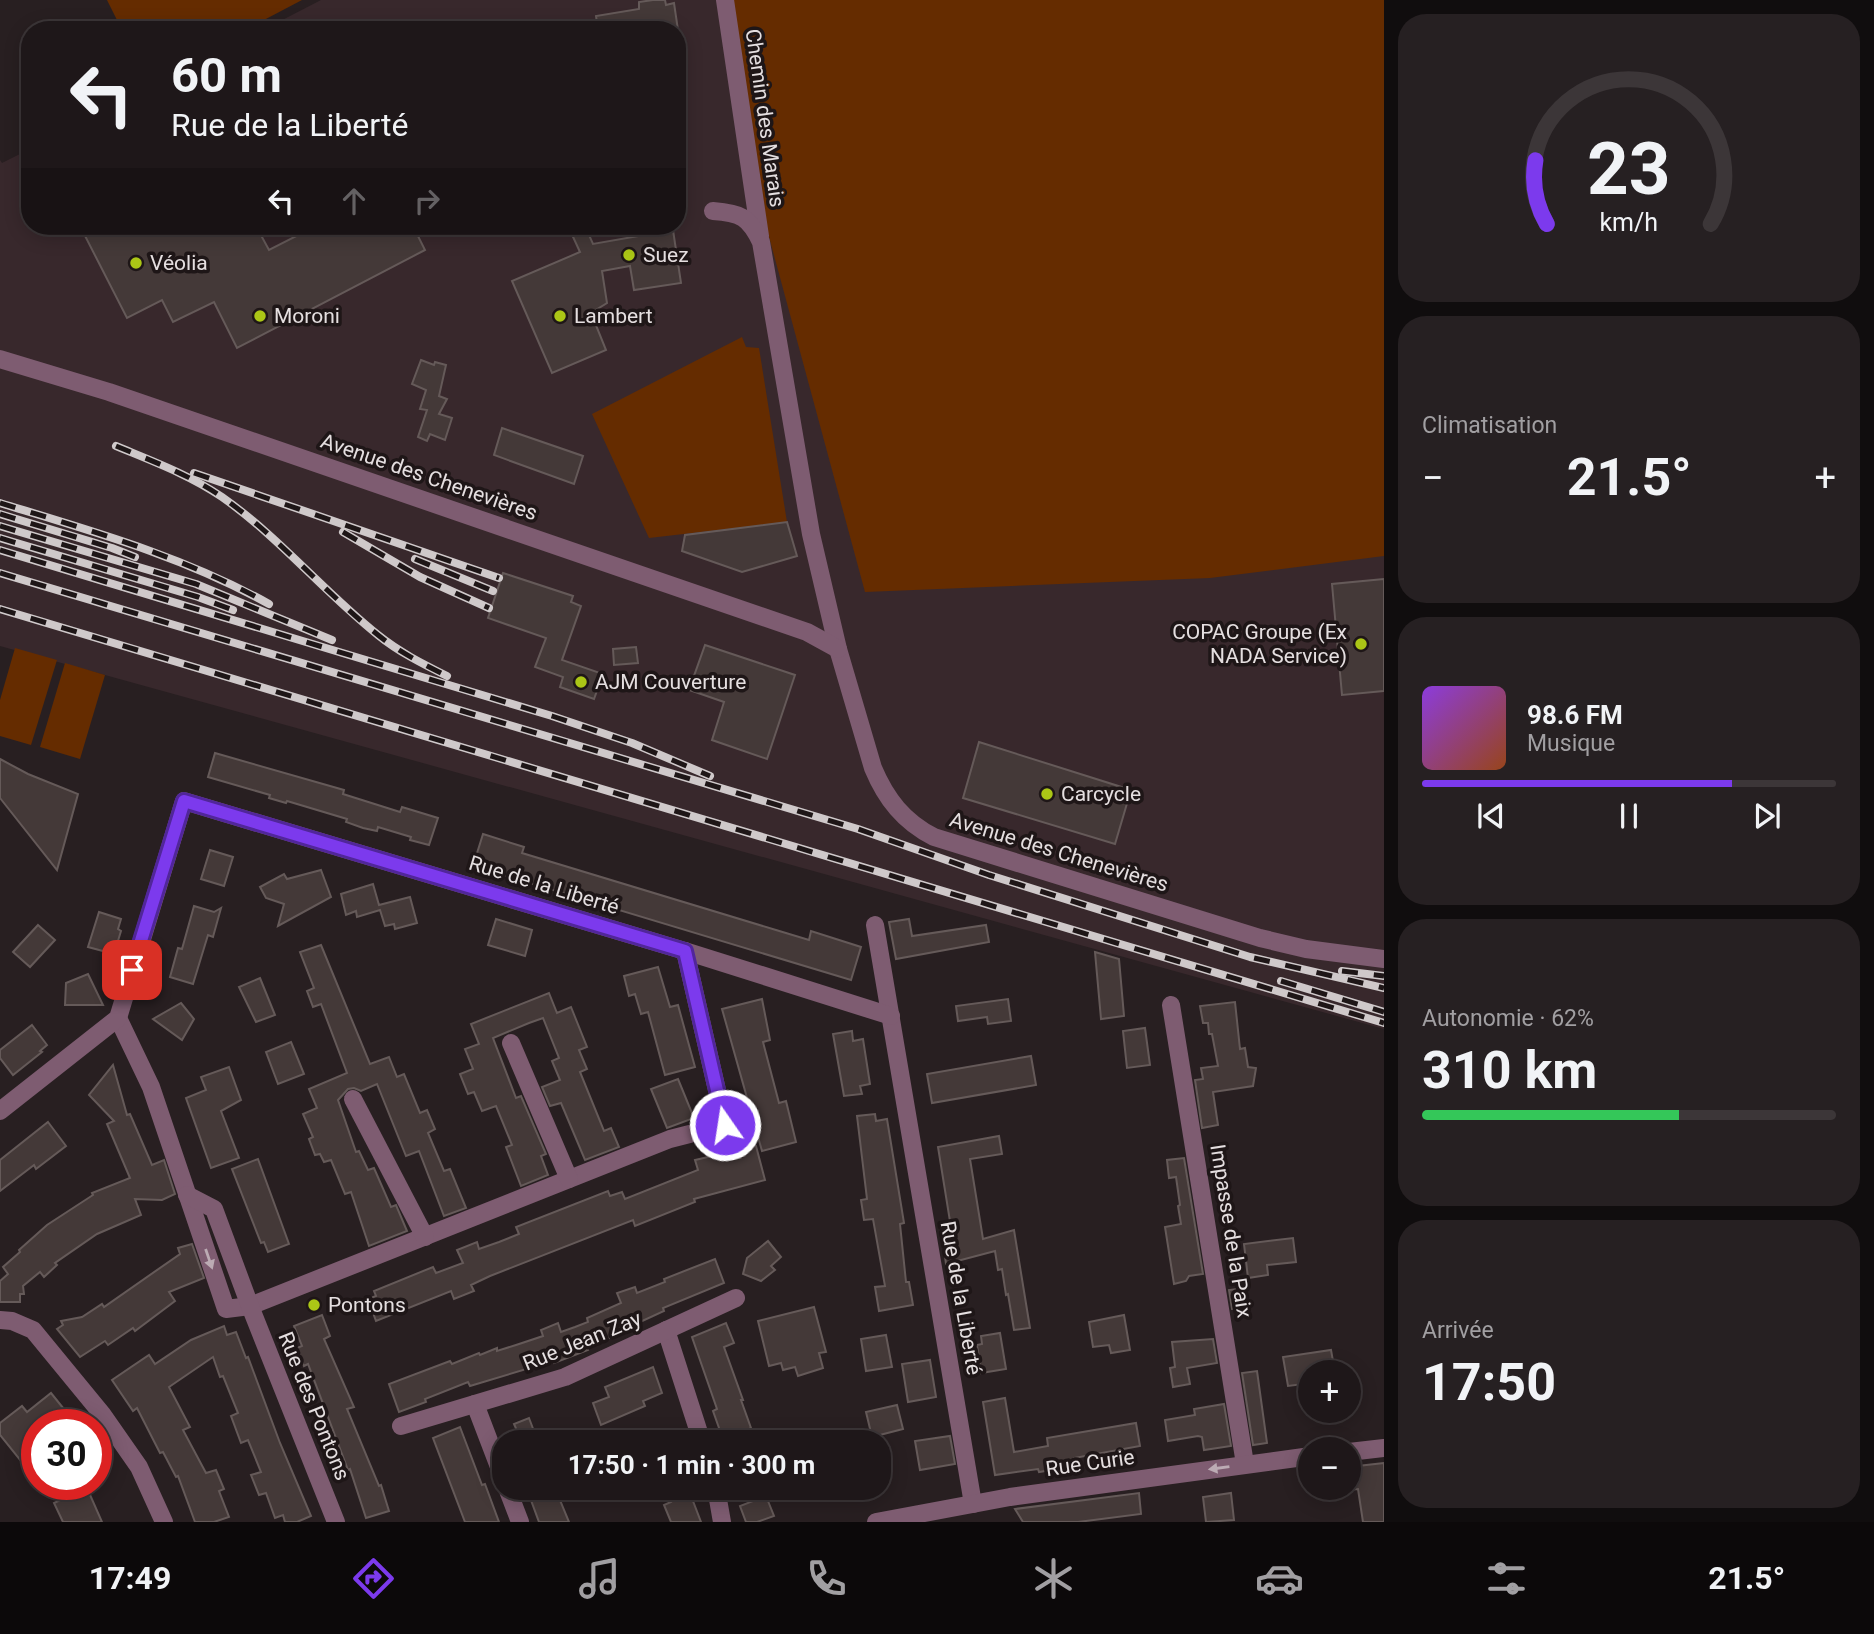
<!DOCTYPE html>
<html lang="fr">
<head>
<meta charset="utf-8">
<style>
  :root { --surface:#1e1719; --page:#262022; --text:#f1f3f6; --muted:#a19fa2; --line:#3c3638; --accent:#7c3aed }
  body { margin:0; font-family:Roboto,sans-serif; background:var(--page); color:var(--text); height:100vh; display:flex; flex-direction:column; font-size:26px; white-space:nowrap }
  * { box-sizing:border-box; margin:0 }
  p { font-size:23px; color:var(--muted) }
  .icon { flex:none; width:38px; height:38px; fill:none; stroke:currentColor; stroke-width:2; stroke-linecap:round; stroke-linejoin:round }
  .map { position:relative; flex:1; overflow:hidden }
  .sheet { display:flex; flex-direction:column; gap:14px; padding:14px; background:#100d0e; width:490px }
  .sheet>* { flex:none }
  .top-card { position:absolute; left:21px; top:21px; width:665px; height:214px; border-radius:28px; box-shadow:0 4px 18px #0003,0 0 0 2px var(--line); background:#1e1719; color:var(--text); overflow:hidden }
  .fabs { position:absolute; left:1298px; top:1360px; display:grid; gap:14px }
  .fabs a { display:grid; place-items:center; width:63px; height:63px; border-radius:50%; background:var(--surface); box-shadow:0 4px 18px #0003,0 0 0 2px var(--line); font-size:35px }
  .speed { position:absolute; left:21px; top:1409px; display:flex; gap:14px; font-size:35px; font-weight:700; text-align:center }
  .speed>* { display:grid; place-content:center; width:91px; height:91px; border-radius:50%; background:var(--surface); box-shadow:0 4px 18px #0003,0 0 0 2px var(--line); line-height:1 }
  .speed .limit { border:10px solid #d22; background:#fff; color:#111 }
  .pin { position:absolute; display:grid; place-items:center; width:60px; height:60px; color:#fff; margin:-30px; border-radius:14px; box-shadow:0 4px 10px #0006 }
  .me { position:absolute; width:77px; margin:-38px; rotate:347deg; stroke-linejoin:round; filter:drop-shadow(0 0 5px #0008) }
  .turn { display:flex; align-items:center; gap:24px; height:147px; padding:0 35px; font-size:32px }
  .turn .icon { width:91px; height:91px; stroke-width:2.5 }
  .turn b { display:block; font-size:49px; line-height:60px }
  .lanes { display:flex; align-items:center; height:66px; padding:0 35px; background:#0003; justify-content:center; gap:35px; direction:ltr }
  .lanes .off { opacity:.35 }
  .big { font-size:52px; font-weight:700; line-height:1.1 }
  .sheet .tile { flex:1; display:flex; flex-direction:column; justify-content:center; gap:10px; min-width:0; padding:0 24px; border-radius:28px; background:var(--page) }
  .sheet .dial { align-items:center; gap:0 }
  .dial svg { height:182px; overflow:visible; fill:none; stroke:var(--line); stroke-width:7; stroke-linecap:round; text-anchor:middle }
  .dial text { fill:var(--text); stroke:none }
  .song { display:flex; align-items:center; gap:21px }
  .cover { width:84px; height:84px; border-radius:10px; background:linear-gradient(135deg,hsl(270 70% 55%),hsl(20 70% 35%)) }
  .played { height:7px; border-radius:4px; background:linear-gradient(90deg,var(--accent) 75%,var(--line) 75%) }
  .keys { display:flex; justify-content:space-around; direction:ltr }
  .heat { display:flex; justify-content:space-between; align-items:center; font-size:38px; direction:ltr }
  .charge { height:10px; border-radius:5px; background:linear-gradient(90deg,#34c759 62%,var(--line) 0) }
  .trip { position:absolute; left:492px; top:1430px; width:399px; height:70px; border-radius:28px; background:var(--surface); box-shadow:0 4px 18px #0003,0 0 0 2px var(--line); font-weight:700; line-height:70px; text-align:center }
  .menu { display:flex; height:112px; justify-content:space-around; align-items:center; background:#0c090a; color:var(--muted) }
  .menu .icon { width:49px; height:49px }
  .menu .on { color:var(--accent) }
  .menu b { font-size:32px; color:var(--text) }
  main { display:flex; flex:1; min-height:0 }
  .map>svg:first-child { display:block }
  .built { fill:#38282c }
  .green { fill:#652c00 }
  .building { fill:#443938; stroke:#655a59; stroke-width:2 }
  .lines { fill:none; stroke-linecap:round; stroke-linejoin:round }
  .street { stroke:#7e5c71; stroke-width:18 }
  .rail-casing { stroke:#cfc9ca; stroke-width:8 }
  .rail { stroke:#1e1617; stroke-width:5; stroke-dasharray:16; stroke-linecap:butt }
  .oneway { fill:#bcabb4 }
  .route-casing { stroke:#51269a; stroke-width:18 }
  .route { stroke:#7c3aed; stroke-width:12 }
  .poi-dot { fill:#abc616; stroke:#1e1617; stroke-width:2.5 }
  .labels { text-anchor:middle; stroke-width:7; stroke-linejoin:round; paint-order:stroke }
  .street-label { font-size:21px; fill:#e5dfe0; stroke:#1e1617 }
  .poi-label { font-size:21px; fill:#e5dfe0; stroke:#1e1617; text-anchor:start }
</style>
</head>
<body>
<main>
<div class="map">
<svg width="1384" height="1522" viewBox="0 0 1384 1522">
  <rect width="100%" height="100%" fill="#281f21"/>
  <polygon class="built" points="321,0 730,0 1384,543 1384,1029 0,646 0,160 2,163 30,149 30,226 677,226 677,30 263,30"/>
  <g class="green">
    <polygon points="107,0 302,0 245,30 122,30"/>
    <polygon points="730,0 1384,0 1384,556 1210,578 865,592 738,122"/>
    <polygon points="742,337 746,347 759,348 787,522 649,538 592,414"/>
    <polygon points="15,648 57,660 31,745 0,736 0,700"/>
    <polygon points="65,663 105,675 80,759 40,747"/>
  </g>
  <g class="building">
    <polygon points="653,0 665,0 666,5 674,3 678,30 598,30 596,16 639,9 639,2"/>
    <polygon points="80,226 256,226 269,250 316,226 413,226 425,250 237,348 214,302 173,322 162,300 127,318"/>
    <polygon points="568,226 585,226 593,244 673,230 681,283 634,290 630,266 602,271 607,303 591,313 606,350 552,373 512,281 580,252"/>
    <polygon points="421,360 434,365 435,362 446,365 439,396 447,399 439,414 452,418 445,440 430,434 427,441 418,437 427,410 420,409 426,390 412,384"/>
    <polygon points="502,428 583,456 574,484 494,455"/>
    <polygon points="787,522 797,556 742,572 682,551 685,535"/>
    <polygon points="503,573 573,596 571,602 581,606 562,660 603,674 594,699 560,687 563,677 535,667 546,638 488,618"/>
    <polygon points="1384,579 1384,691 1342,695 1332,584"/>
    <polygon points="705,645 795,675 767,759 712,740 724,702 689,690"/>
    <polygon points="636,647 638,663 614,665 613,649"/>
    <polygon points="979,742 1131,790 1115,844 963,798"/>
    <polygon points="215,753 344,790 343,794 400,812 402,807 438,818 429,845 410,840 411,837 378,827 377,831 363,828 346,822 347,819 287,801 286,803 269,798 270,795 208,777"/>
    <polygon points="0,759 28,774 78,794 57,870 0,798"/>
    <polygon points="483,834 524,847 522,853 776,930 809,940 811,931 861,947 851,980 473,866"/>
    <polygon points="210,850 233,857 224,886 201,879"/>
    <polygon points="321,870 331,897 278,926 284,904 266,898 260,887 284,874 287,879"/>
    <polygon points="373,884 379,905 410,897 417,923 395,929 394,924 385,926 380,910 357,917 356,911 346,915 341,894"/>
    <polygon points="194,906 214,912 221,908 213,937 208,935 193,984 170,977 178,948 182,949"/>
    <polygon points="99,912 121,919 118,929 121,931 114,954 88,947"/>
    <polygon points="496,919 532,930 525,956 488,945"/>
    <polygon points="909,919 912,936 986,925 989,942 896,959 889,922"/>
    <polygon points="38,925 55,940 30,967 13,952"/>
    <polygon points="321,945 370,1064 389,1057 397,1077 404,1074 420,1113 427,1110 435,1129 428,1133 444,1171 450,1169 466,1208 444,1216 419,1151 406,1156 377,1084 361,1091 354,1088 348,1089 338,1100 356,1152 359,1151 368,1170 374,1168 391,1207 396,1205 407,1231 369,1246 351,1192 345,1194 331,1160 324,1162 320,1154 315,1155 309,1139 313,1137 303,1114 317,1108 309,1089 347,1073 321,1004 313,1007 307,991 314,988 300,952"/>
    <polygon points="1095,952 1119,959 1124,1016 1101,1019"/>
    <polygon points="658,967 670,1007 678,1005 695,1067 665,1075 648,1012 641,1014 635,994 629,996 624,976"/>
    <polygon points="88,974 103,1005 65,1005 66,983"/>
    <polygon points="260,978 275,1015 256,1022 239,987"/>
    <polygon points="549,993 557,1013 571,1007 587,1047 579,1050 587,1069 580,1072 604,1131 611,1128 619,1147 585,1160 561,1103 550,1106 542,1087 560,1080 552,1061 559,1058 543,1018 529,1023 493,1038 516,1098 521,1096 546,1154 541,1156 548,1175 521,1186 506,1147 512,1145 496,1106 482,1111 474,1092 468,1094 460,1074 473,1069 465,1049 479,1044 471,1024"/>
    <polygon points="762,999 770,1040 763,1042 779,1103 786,1101 796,1142 762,1151 722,1009"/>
    <polygon points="1008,999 1011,1021 988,1024 987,1017 958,1021 956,1006"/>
    <polygon points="1235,1002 1240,1049 1245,1048 1248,1067 1256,1068 1253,1086 1213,1092 1218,1125 1202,1128 1195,1080 1203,1079 1201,1068 1218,1066 1212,1034 1209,1034 1208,1023 1203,1023 1200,1006"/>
    <polygon points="181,1003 194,1019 182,1040 153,1019"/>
    <polygon points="32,1025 47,1045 40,1051 42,1052 13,1075 0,1058 0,1050"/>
    <polygon points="1145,1028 1150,1065 1127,1068 1123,1031"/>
    <polygon points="852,1031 853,1041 863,1039 870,1084 860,1086 862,1094 844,1096 833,1034"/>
    <polygon points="291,1042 304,1074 278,1084 266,1052"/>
    <polygon points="1031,1056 1036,1085 932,1103 927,1074"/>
    <polygon points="113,1065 127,1115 130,1114 152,1165 164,1160 175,1194 162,1200 135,1199 141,1215 97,1234 55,1263 57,1265 44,1277 40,1272 23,1286 24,1294 20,1294 20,1302 0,1302 0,1281 8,1274 3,1267 20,1252 19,1250 47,1225 93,1195 92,1193 130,1178 107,1124 114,1121 89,1095"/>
    <polygon points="229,1067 241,1100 221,1111 239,1158 211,1168 186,1098 206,1090 201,1077"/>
    <polygon points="678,1079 694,1118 667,1128 651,1089"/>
    <polygon points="875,1114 876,1121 887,1119 904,1223 900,1224 906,1282 909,1282 913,1305 879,1311 875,1287 885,1286 873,1219 864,1220 861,1200 867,1199 857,1116"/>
    <polygon points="48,1122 66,1146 36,1169 34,1165 0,1191 0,1160"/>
    <polygon points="999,1136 1002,1154 970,1159 983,1239 1014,1230 1030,1328 1014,1330 1008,1294 1006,1295 1002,1269 998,1270 995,1251 946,1264 944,1249 954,1246 938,1147"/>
    <polygon points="756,1146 765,1180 694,1199 695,1202 635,1226 633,1220 490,1276 471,1285 474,1291 454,1299 451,1291 376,1321 368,1299 376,1296 374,1291 433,1267 436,1273 463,1263 457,1250 477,1242 479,1249 499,1242 519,1234 516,1227 608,1191 610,1196 622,1192 625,1199 698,1170 695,1160"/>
    <polygon points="1184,1158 1203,1274 1189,1276 1186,1281 1174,1284 1165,1227 1181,1224 1178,1206 1180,1205 1176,1177 1169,1178 1167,1160"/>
    <polygon points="258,1159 289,1244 268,1252 264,1242 261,1243 232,1169"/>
    <polygon points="1293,1238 1296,1262 1267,1265 1268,1275 1248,1278 1244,1244"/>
    <polygon points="768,1241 781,1257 771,1266 775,1270 761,1281 743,1274 747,1258"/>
    <polygon points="192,1244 204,1278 169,1292 175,1301 135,1331 133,1328 108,1345 105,1341 80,1357 57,1329 63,1325 61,1321 82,1317 102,1304 104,1307 180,1254 178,1248"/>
    <polygon points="715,1259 724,1283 663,1308 664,1311 614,1334 614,1336 587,1347 588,1350 554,1363 553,1361 470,1386 468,1382 425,1399 426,1402 399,1412 389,1384 450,1361 452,1364 479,1353 480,1355 497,1348 497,1351 516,1345 543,1336 541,1330 558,1323 561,1332 575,1327 588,1322 587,1318 621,1303 617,1293 635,1287 637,1293 665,1282 664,1279"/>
    <polygon points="1244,1288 1247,1307 1232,1309 1229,1290"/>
    <polygon points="814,1307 826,1352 819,1353 823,1368 798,1376 795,1367 783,1370 781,1363 769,1366 758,1321"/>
    <polygon points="322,1315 330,1336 324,1339 354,1407 347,1409 379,1486 381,1485 389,1511 366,1518 350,1469 348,1470 308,1364 304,1366 297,1348 302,1346 294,1326"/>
    <polygon points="1124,1315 1130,1350 1111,1353 1109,1345 1093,1347 1089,1322"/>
    <polygon points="726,1323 734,1343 724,1347 743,1400 741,1400 751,1428 747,1430 752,1442 724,1442 713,1411 717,1409 692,1337"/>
    <polygon points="224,1326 227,1335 236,1332 246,1358 248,1357 280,1443 311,1516 297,1522 285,1522 283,1515 275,1518 266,1493 259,1495 251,1475 261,1472 248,1440 241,1443 231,1416 238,1413 223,1376 220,1377 213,1357 169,1387 190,1427 183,1430 206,1473 216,1470 224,1489 219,1491 229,1517 214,1522 195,1522 178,1476 176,1477 163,1452 160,1453 137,1408 133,1411 112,1380 149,1355 155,1364 191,1340"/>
    <polygon points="1000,1333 1006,1369 981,1373 977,1345 982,1344 981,1336"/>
    <polygon points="886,1335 892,1367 866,1371 861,1339"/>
    <polygon points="1213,1339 1217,1363 1187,1368 1190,1384 1173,1387 1170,1368 1175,1367 1172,1342"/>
    <polygon points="1331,1350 1335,1372 1311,1372 1311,1383 1288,1386 1283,1357"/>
    <polygon points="930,1360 936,1397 908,1402 902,1364"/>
    <polygon points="653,1367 662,1393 643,1401 645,1406 601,1425 593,1403 609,1397 605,1387"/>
    <polygon points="1257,1371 1267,1443 1253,1445 1242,1373"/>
    <polygon points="51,1393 76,1424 37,1424 37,1481 0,1435 0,1423 22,1406 27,1412"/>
    <polygon points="1005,1398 1014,1452 1048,1446 1047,1438 1136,1423 1140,1446 1074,1458 1075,1466 1039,1472 1038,1469 995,1475 983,1402"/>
    <polygon points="1224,1404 1231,1446 1204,1450 1202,1437 1198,1436 1168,1441 1165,1420 1195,1415 1194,1409"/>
    <polygon points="897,1405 903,1429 872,1437 866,1412"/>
    <polygon points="529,1418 538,1442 522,1442 514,1424"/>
    <polygon points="460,1427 482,1485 485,1484 499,1522 465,1522 433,1438"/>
    <polygon points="950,1436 955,1464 920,1470 915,1441"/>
    <polygon points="1384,1463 1384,1522 1363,1522 1358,1489 1349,1490 1349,1467"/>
    <polygon points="87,1488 102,1522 63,1522 54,1503"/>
    <polygon points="540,1488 555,1488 569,1522 539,1522 528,1492"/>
    <polygon points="665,1488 688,1488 701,1522 671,1522 664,1505 671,1502"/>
    <polygon points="1139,1493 1141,1514 1078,1522 1023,1522 1015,1509"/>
    <polygon points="1231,1493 1234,1520 1206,1522 1203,1497"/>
    <polygon points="766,1496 774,1516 757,1522 746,1522 740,1506"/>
  </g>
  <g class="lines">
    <g class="street">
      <polyline points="725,0 760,236"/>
      <path d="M713,211C741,213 749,217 761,242L811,534L838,649L873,768C886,799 904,822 934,837L1260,938L1306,949L1384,959"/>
      <polyline points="0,359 109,392 807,632 838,649"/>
      <polyline points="875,925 973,1504"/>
      <polyline points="1171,1005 1245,1464"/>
      <polyline points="118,1018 151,1087 226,1309 250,1306 670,1139 725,1125 685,951"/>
      <polyline points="511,1043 569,1179"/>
      <polyline points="353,1099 425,1237"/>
      <polyline points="0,1111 118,1018 184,801 685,951 891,1016"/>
      <polyline points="187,1195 214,1209 250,1306 336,1522"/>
      <polyline points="0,1320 12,1321 33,1330 102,1414 139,1467 164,1522"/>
      <polyline points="666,1330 702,1442"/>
      <polyline points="475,1404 504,1480"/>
      <polyline points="401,1426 565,1377 736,1298"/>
      <polyline points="1349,1452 1384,1448"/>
      <polyline points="507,1488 520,1522"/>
      <polyline points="716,1488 722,1522"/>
      <polyline points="876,1522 1010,1497 1311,1456"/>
    </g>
    <defs>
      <g id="rail">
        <path d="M116,446C152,461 190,475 222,497C279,537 324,592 378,635C399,652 423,664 447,676"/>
        <polyline points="194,473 499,578"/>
        <path d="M0,503C92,531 185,557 269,604"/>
        <polyline points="0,514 112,548 135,557"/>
        <polyline points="0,526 196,584 332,640"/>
        <polyline points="343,532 420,577 489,608"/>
        <polyline points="0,538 198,597 233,610"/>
        <polyline points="0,550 552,716 632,743 710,776"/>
        <polyline points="415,559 493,591"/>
        <polyline points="0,573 858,829 989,875 1250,957 1384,988"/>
        <polyline points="0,609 1384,1023"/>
        <polyline points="1342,971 1384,976"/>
        <polyline points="1281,981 1384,1012"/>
      </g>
    </defs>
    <use href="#rail" class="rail-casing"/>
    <use href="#rail" class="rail"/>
  </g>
  <defs><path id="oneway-solid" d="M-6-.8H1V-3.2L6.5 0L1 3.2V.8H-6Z" transform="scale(1.75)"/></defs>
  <g class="oneway">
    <use href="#oneway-solid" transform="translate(209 1259) rotate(71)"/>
    <use href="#oneway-solid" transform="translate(1219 1468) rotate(172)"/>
  </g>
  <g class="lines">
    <defs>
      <polyline id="route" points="132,970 184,801 685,951 725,1125"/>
    </defs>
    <use href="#route" class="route-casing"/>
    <use href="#route" class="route"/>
  </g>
  <g class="poi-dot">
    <circle cx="629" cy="255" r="7"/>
    <circle cx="136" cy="263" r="7"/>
    <circle cx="260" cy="316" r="7"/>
    <circle cx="560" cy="316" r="7"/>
    <circle cx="1361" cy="644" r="7"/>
    <circle cx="581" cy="682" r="7"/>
    <circle cx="1047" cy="794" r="7"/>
    <circle cx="314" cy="1305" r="7"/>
  </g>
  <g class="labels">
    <g class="street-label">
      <text transform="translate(765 118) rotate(82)" y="7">Chemin des Marais</text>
      <text transform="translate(429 477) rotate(19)" y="7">Avenue des Chenevières</text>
      <text transform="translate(1059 852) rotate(17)" y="7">Avenue des Chenevières</text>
      <text transform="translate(544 885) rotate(17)" y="7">Rue de la Liberté</text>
      <text transform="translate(1231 1231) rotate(81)" y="7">Impasse de la Paix</text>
      <text transform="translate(961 1298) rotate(80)" y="7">Rue de la Liberté</text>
      <text transform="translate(582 1341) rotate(-22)" y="7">Rue Jean Zay</text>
      <text transform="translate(314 1406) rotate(68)" y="7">Rue des Pontons</text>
      <text transform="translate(1090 1463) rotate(-8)" y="7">Rue Curie</text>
    </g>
    <g class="poi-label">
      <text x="643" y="262">Suez</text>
      <text x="150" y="270">Véolia</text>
      <text x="274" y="323">Moroni</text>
      <text x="574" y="323">Lambert</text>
      <text x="1347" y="639" text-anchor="end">COPAC Groupe (Ex<tspan x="1347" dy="24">NADA Service)</tspan></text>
      <text x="595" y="689">AJM Couverture</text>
      <text x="1061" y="801">Carcycle</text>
      <text x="328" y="1312">Pontons</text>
    </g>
  </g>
</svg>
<div class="fabs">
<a>+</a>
<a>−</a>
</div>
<div class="speed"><div class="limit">30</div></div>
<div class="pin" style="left:132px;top:970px;background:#d93025"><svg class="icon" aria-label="arrive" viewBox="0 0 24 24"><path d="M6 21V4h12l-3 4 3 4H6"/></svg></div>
<svg class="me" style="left:725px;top:1125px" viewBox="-20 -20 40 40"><circle r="17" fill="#7c3aed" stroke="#fff" stroke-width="3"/><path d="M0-11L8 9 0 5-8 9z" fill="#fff"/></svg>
<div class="trip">17:50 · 1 min · 300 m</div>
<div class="top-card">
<div class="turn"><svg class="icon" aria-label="left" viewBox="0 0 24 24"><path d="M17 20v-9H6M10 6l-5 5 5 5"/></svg><div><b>60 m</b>Rue de la Liberté</div></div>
<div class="lanes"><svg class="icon" aria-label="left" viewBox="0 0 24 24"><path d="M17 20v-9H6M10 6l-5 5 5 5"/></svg><svg class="icon off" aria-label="ahead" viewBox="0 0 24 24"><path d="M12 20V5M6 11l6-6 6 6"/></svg><svg class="icon off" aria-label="right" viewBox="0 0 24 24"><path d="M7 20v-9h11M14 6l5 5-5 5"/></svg></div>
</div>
</div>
<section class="sheet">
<div class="tile dial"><svg viewBox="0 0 100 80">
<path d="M14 69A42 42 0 1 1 86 69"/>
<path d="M14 69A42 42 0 0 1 9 41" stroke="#7c3aed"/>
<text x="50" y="56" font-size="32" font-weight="700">23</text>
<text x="50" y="72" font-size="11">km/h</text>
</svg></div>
<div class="tile"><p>Climatisation</p>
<div class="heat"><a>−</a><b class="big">21.5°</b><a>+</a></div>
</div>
<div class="tile">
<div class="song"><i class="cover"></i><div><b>98.6 FM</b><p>Musique</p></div></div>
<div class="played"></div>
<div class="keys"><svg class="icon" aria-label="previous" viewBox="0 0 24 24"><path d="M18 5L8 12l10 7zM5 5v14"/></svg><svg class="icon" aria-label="pause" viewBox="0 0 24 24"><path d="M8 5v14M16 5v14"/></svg><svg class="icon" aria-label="next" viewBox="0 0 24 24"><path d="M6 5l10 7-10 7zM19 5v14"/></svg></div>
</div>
<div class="tile"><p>Autonomie · 62%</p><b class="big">310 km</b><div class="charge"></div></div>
<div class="tile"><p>Arrivée</p><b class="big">17:50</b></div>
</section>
</main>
<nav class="menu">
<b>17:49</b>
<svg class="icon on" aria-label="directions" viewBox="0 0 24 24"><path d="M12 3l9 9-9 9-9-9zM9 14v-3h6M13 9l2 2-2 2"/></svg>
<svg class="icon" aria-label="music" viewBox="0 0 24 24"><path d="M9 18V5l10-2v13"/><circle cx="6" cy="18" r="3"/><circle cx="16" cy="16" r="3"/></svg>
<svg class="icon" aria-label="phone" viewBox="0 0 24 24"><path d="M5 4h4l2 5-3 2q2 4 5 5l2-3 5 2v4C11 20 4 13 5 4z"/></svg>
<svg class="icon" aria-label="climate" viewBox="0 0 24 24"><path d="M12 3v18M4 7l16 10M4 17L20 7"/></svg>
<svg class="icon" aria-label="car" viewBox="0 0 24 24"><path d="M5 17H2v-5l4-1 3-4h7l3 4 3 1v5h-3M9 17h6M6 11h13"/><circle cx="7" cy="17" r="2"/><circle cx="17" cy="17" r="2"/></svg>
<svg class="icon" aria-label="filters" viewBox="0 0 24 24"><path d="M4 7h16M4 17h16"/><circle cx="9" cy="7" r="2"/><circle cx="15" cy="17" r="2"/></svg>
<b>21.5°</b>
</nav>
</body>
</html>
